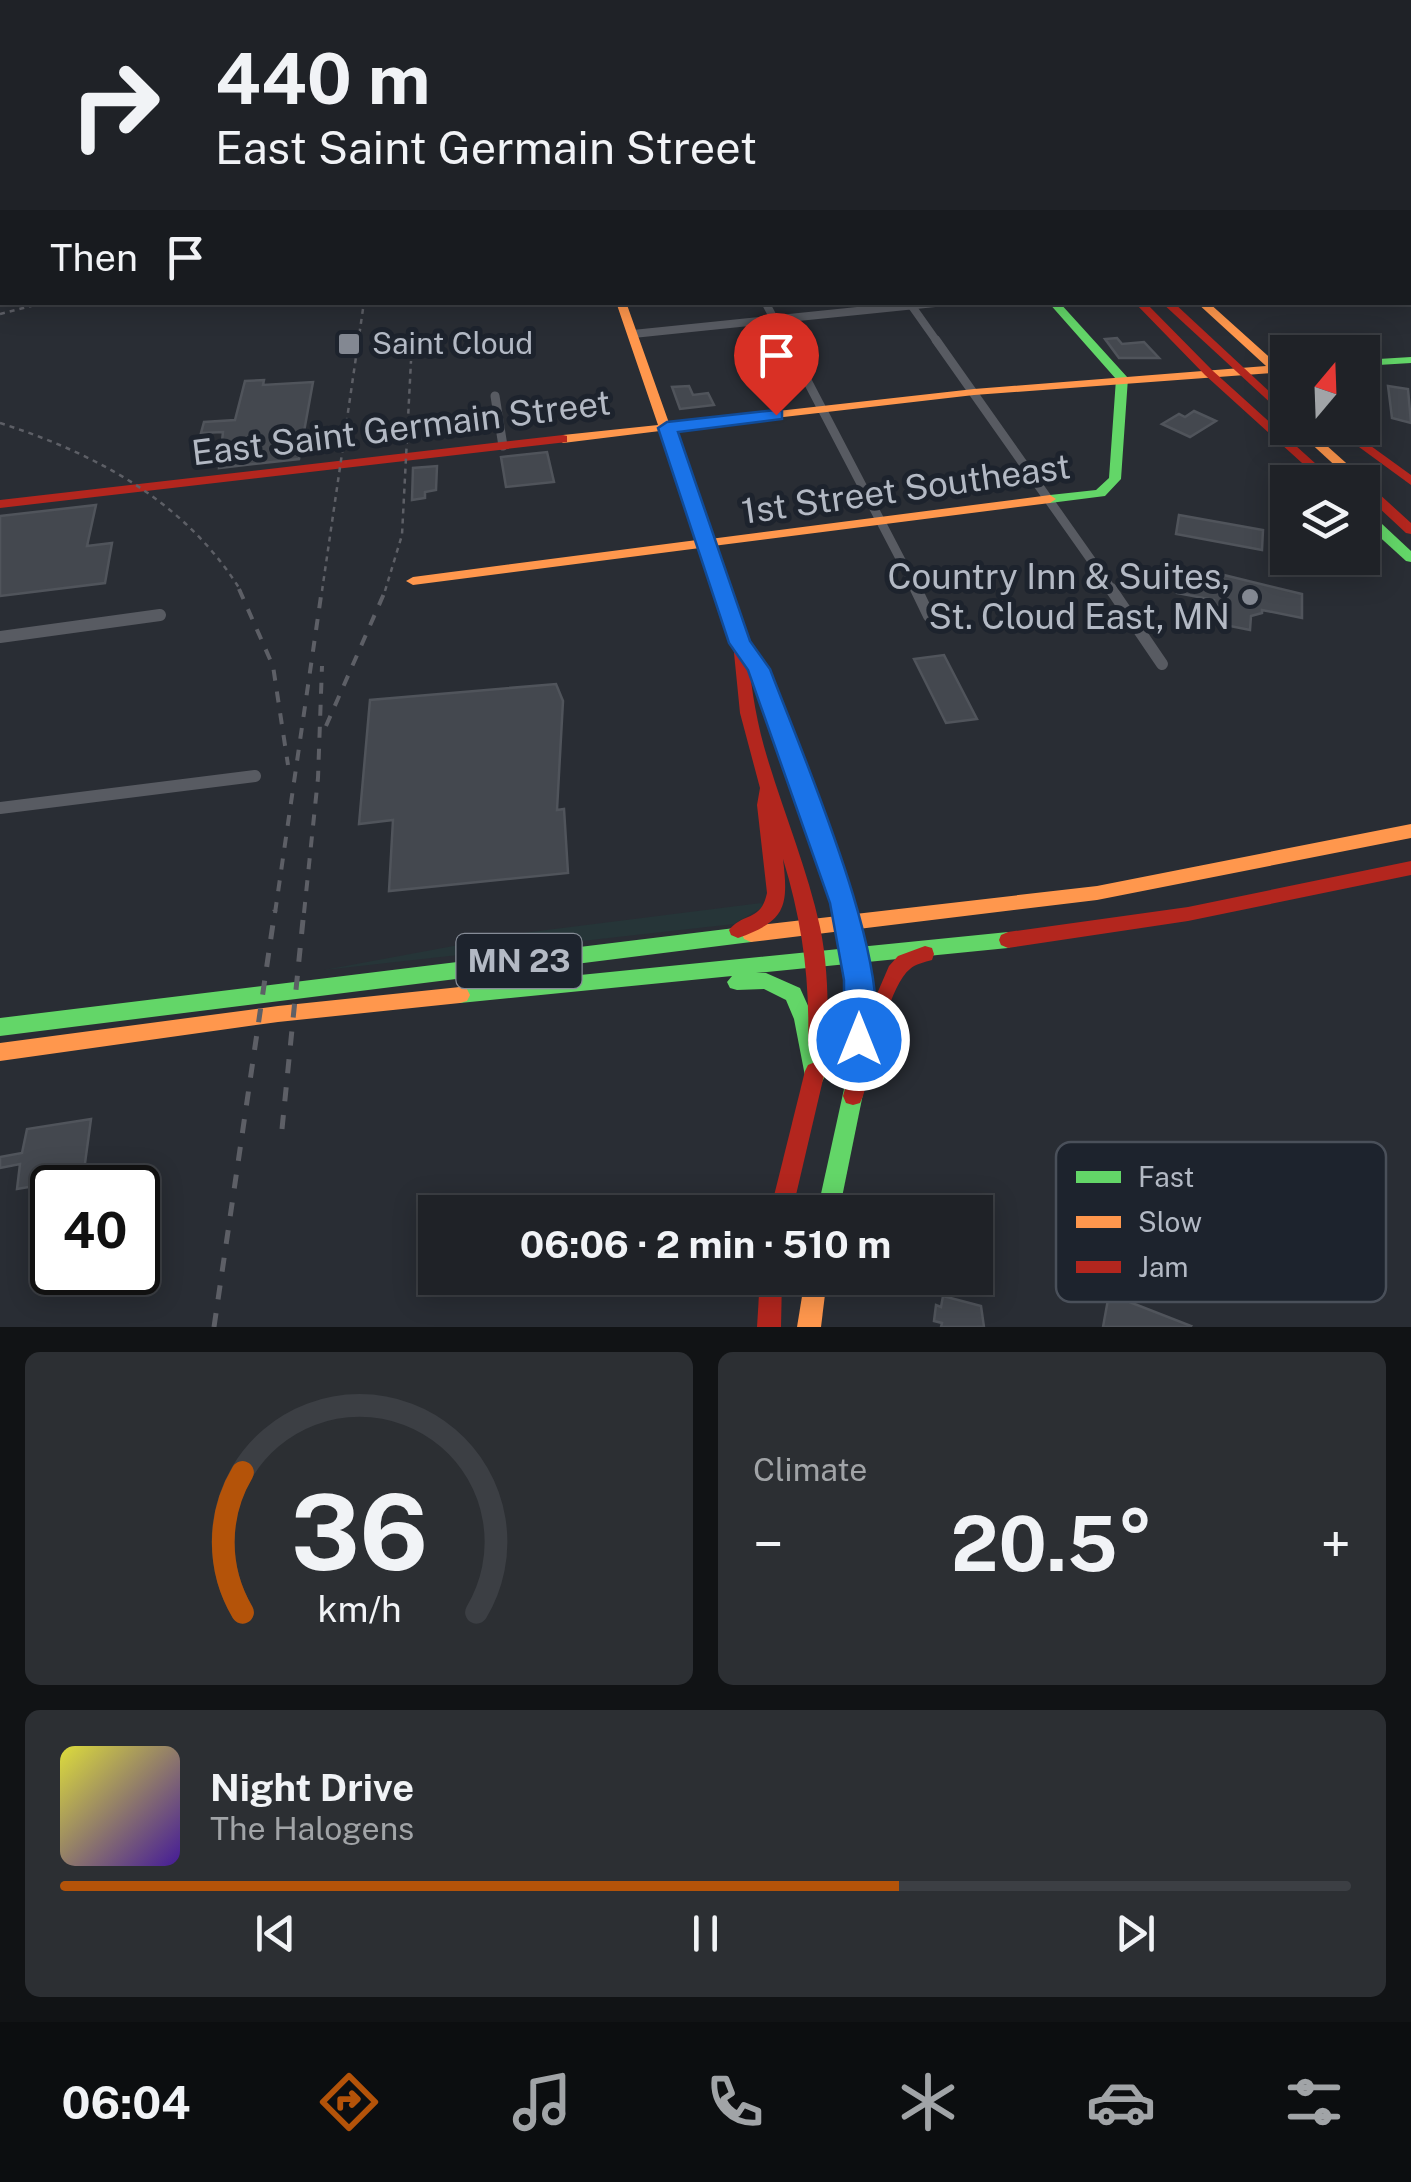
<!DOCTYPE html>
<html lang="en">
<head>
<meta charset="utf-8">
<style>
  :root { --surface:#1f2227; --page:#2c2f33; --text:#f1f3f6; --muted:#a1a4a7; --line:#3c3f44; --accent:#b45309 }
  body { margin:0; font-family:"Public Sans",sans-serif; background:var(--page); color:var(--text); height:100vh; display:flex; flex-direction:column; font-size:38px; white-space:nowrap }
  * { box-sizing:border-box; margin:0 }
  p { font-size:32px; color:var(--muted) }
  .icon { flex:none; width:55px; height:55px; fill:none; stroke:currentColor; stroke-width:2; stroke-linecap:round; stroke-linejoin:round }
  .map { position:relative; height:1327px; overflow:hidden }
  .panel { display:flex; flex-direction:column; gap:25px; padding:25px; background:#111315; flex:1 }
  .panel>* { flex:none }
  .guide { position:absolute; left:0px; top:0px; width:1412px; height:305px; box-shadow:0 5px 25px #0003,0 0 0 2px var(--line); background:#1f2227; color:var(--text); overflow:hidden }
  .needle { width:65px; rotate:19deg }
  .controls { position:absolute; left:1270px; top:335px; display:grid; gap:20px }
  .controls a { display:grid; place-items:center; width:110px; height:110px; border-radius:0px; background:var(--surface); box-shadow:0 5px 25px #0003,0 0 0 2px var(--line); font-size:50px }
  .speed { position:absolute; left:30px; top:1165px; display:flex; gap:20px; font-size:50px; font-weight:700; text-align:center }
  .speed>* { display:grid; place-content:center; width:130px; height:130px; border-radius:50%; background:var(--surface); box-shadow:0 5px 25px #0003,0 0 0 2px var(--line); line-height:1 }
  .speed .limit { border:5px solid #111; border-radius:15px; background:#fff; color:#111 }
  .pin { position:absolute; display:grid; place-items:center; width:85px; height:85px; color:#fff; margin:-102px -42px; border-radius:50% 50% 50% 0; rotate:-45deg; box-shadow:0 0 10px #0007 }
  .pin .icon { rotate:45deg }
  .me { position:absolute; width:110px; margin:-55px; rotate:0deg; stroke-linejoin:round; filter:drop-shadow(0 0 8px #0008) }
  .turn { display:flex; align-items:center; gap:35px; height:210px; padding:0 50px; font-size:45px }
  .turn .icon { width:130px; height:130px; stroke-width:2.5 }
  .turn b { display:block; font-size:70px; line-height:85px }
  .then { display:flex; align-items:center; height:95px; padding:0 50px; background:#0003; gap:20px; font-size:38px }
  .big { font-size:75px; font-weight:700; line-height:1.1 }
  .panel .widget { flex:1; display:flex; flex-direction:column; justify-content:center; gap:15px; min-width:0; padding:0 35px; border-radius:15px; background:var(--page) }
  .panel .dial { align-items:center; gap:0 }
  .dial svg { height:260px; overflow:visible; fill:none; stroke:var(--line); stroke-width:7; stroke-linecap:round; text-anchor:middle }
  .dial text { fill:var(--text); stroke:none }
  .song { display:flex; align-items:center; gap:30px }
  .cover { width:120px; height:120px; border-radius:15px; background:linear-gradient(135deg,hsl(60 70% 55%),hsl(260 70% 35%)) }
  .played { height:10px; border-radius:5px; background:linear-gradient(90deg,var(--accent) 65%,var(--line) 65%) }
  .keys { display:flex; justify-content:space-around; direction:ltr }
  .heat { display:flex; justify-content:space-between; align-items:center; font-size:55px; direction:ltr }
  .panel .tiles { flex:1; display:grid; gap:25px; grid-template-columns:1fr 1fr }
  .widget:last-child { grid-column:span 2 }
  .trip { position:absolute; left:418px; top:1195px; width:575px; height:100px; border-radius:0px; background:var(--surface); box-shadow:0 5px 25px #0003,0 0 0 2px var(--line); font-weight:700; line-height:100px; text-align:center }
  .tabs { display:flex; height:160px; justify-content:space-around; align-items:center; background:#0c0e10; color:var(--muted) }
  .tabs .icon { width:70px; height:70px }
  .tabs .on { color:var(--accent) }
  .tabs b { font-size:45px; color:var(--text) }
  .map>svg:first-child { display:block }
  .green { fill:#263538 }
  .building { fill:#44484f; stroke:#50545b; stroke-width:2.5 }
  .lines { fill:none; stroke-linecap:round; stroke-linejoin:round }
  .street-far3 { stroke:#585b62; stroke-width:5 }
  .street-far2 { stroke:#585b62; stroke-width:8 }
  .street-far1 { stroke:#585b62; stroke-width:9 }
  .street { stroke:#585b62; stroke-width:12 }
  .fast { fill:#63d668; fill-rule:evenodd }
  .slow { fill:#ff974d; fill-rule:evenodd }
  .jam { fill:#b3261e; fill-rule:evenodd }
  .rail-far2 { stroke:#5d5f66; stroke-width:2.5; stroke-dasharray:5 5; stroke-linecap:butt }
  .rail-far1 { stroke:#5d5f66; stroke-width:4; stroke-dasharray:11 11; stroke-linecap:butt }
  .rail { stroke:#5d5f66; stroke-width:5; stroke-dasharray:14 14; stroke-linecap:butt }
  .route { fill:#1a73e8; stroke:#114b97; stroke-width:2.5 }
  .poi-dot { fill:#838892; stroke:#1d232d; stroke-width:4 }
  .labels { text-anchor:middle; stroke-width:10; stroke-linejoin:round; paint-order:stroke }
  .far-poi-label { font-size:30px; fill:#b3b9c4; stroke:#1d232d; text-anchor:start }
  .shield { fill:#1d232d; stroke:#868c97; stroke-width:2.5 }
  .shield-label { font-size:32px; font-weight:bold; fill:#b3b9c4 }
  .street-label { font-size:35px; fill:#b3b9c4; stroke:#1d232d }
  .poi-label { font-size:35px; fill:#b3b9c4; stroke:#1d232d; text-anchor:end }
  .key { fill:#1d232d; stroke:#4a505a; stroke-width:2.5 }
  .key-label { font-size:28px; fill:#b3b9c4 }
</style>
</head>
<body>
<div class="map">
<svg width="1411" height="1327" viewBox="0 0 1411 1327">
  <rect width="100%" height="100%" fill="#292d34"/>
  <polygon class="green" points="761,903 765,906 734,924 324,970 523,933"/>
  <g class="building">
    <polygon points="1117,338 1122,344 1144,342 1159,358 1119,358 1105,339"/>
    <polygon points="264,380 263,385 313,382 299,459 219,468 223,432 201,433 204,422 235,420 245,381"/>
    <polygon points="689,386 693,395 708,393 714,405 680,409 672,387"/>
    <polygon points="1388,386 1408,389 1411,423 1392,418"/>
    <polygon points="1194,411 1216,421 1190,437 1162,424 1179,414 1185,417"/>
    <polygon points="547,452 554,482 506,487 501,457"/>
    <polygon points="437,466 436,490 425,492 425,498 412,500 413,468"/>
    <polygon points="96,505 87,546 112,543 105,583 0,596 0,516"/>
    <polygon points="1179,515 1263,530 1262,550 1176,534"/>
    <polygon points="1179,571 1224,575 1302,594 1302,618 1262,610 1262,613 1251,616 1250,630 1225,625 1226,610 1214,604 1214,600 1177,593"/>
    <polygon points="944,655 977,719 946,723 914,659"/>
    <polygon points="556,684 563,701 557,810 564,809 568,873 389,891 393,820 359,824 370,700"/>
    <polygon points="91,1119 83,1178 17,1189 20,1164 0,1168 0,1157 22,1153 27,1129"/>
    <polygon points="1109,1294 1191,1326 1190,1327 1103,1327"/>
    <polygon points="943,1296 981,1306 984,1327 941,1327 942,1323 934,1321 936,1305 941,1307"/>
  </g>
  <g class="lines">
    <g class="street-far3">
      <polyline points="129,0 151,2"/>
      <polyline points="0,3 8,0"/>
    </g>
    <g class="street-far2">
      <polyline points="765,302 787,343"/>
      <polyline points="909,302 938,343"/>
      <polyline points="633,334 945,302"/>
    </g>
    <g class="street-far1">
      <polyline points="786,340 917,591"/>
      <polyline points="936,340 1113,591"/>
      <polyline points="495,396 503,446"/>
    </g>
    <g class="street">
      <polyline points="916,589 929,616"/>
      <polyline points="1111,589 1162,664"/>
      <polyline points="0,637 160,615"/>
      <polyline points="0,808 255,776"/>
    </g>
    <g class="fast">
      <polygon points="508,0 514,0 515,2 509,2"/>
      <polygon points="831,0 838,0 840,2 833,2"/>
      <polygon points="1048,302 1059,302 1128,378 1121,479 1105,496 1050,503 1044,499 1050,495 1096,490 1109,478 1116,379"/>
      <polygon points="1411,357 1411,363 1362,366 1362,360"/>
      <polygon points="1362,509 1367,510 1411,551 1411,562 1406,561 1362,521"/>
      <polygon points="751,926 758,929 760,934 758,939 751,942 0,1036 0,1018"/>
      <polygon points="1008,932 1015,935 1017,940 1015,945 1008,948 756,973 766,973 800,988 814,1019 825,1076 822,1082 815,1085 808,1082 805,1076 794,1019 786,1000 764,989 737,990 730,988 727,982 732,976 460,1003 453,1001 450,995 453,989 460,987"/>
      <polygon points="854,1080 861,1082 864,1089 839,1212 817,1212 844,1089 847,1082"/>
    </g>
    <g class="slow">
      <polygon points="808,0 815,0 817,2 810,2"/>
      <polygon points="869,0 875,0 876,2 870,2"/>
      <polygon points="955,0 961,0 960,2 954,2"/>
      <polygon points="616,302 626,302 669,423 974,389 1266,366 1196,302 1208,302 1278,365 1288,365 1288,371 1285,372 1288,383 1273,373 974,395 672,430 710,539 1050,495 1056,499 1050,503 713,546 747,642 767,669 845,882 842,887 836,889 830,887 827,882 752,670 733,643 700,548 413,585 406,581 413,577 697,540 660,431 563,443 557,439 563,435 658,425"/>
      <polygon points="1294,428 1307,428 1364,479 1364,485 1353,482"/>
      <polygon points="1411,824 1411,838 1097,900 751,942 744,939 742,934 744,929 751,926 1097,886"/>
      <polygon points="460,987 467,989 470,995 467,1001 460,1003 278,1022 0,1061 0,1043 278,1006"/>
      <polygon points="805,1278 827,1278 821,1327 797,1327"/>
    </g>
    <g class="jam">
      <rect x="853" y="0" width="6" height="2"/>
      <rect x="0" y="106" width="2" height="9"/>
      <polygon points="1134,302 1145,302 1213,371 1336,482 1323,482 1205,375"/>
      <polygon points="1161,302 1173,302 1288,409 1288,419"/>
      <polygon points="1333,428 1346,428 1411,475 1411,485"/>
      <polygon points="563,435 567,436 567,442 0,508 0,500"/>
      <polygon points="1362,481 1366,482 1411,523 1411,534 1406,533 1362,492 1362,482 1357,482"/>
      <path d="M740,638L747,643C750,679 755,715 765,750C782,809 807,867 820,927C828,965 828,1004 828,1043L825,1049L818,1052L811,1049L808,1043C810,979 802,921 783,859C789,908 785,921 738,938L731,935L729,930C743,912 761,922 767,893L757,805L760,788L740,713L733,643Z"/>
      <polygon points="1411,861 1411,875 1188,921 1008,948 1001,945 999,940 1001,935 1008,932 1188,907"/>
      <path d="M836,875L842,877L845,882C857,927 864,971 867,1017L889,966L898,956L925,946L932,948L934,954L932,960C925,962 915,964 910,969C888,986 872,1068 863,1096L860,1103L853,1105L846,1103L843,1096L851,1068L847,1061C848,1000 842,941 827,882L830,877Z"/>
      <polygon points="815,1062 822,1065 825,1071 792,1212 770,1212 805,1071 808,1065"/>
      <polygon points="760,1278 782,1278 781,1327 757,1327"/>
    </g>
    <g class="rail-far2">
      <polyline points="0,314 47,302"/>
      <path d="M0,423C97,454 186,502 241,591"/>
      <polyline points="322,591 364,302"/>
      <polyline points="385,591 402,535 411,361"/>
    </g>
    <g class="rail-far1">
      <polyline points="239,589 273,666 288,765"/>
      <polyline points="326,726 386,589"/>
      <polyline points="275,913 322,589"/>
      <polyline points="304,913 318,778 322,666"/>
    </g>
    <g class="rail">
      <polyline points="282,1129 304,910"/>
      <polyline points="214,1327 275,910"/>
    </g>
  </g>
  <path class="route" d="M776,410L782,411V419L678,432L750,641L770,669C798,744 902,981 870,1049L859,1053L849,1049L844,1040V980L830,903L748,670L729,643L658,428L667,422Z"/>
  <g class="poi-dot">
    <rect x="337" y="332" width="24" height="24" rx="5"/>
    <circle cx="1250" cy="597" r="10"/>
  </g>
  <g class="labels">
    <g class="far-poi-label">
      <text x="372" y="354">Saint Cloud</text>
    </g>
    <rect class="shield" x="456.5" y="934" width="125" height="54" rx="8"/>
    <g class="shield-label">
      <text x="519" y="972">MN 23</text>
    </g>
    <g class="street-label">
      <text transform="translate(401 428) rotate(-7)" y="12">East Saint Germain Street</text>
      <text transform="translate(906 489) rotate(-8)" y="12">1st Street Southeast</text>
    </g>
    <g class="poi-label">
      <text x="1230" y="589">Country Inn &amp; Suites,<tspan x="1230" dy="40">St. Cloud East, MN</tspan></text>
    </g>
  </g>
  <rect x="1056" y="1142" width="330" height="160" rx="15" class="key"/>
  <rect x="1076" y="1171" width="45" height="12" fill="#63d668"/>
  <rect x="1076" y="1216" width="45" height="12" fill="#ff974d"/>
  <rect x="1076" y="1261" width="45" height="12" fill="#b3261e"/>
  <g class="key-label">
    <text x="1138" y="1187">Fast</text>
    <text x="1138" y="1232">Slow</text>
    <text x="1138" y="1277">Jam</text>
  </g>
</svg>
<div class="controls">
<a><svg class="needle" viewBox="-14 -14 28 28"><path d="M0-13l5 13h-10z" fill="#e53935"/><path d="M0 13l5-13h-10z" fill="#a1a4a7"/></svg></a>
<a><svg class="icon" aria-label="layers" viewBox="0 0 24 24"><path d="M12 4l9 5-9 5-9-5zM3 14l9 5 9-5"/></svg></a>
</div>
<div class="speed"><div class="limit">40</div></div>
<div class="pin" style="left:776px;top:415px;background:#d93025"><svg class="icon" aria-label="arrive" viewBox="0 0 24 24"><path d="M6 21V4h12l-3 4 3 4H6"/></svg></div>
<svg class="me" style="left:859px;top:1040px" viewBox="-20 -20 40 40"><circle r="17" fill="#1a73e8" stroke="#fff" stroke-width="3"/><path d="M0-11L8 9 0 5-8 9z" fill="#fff"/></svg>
<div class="trip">06:06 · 2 min · 510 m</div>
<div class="guide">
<div class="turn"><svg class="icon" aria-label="right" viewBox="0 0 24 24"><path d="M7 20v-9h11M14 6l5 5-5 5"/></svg><div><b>440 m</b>East Saint Germain Street</div></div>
<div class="then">Then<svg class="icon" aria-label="arrive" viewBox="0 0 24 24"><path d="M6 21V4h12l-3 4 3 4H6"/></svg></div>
</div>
</div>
<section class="panel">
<div class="tiles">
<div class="widget dial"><svg viewBox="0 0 100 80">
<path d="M14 69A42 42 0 1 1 86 69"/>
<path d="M14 69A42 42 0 0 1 14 26" stroke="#b45309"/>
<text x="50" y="56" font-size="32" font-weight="700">36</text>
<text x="50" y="72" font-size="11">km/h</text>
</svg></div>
<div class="widget"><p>Climate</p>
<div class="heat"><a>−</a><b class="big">20.5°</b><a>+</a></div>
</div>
<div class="widget">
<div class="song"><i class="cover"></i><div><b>Night Drive</b><p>The Halogens</p></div></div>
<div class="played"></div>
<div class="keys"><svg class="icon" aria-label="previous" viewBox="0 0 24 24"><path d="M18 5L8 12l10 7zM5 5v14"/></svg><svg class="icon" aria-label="pause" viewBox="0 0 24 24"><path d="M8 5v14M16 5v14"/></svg><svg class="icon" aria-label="next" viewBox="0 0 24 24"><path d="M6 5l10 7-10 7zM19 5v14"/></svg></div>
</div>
</div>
</section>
<nav class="tabs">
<b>06:04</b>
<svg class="icon on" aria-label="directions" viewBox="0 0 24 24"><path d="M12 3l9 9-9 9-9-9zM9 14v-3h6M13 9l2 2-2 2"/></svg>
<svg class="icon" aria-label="music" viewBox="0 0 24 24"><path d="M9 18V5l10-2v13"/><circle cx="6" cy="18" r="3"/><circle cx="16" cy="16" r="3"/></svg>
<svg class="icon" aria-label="phone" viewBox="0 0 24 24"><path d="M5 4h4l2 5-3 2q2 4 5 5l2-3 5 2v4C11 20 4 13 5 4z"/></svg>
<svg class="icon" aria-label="climate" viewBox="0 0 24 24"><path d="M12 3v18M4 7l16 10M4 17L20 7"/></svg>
<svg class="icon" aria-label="car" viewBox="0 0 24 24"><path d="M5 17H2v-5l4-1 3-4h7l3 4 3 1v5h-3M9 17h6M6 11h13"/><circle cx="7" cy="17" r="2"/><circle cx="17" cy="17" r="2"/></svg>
<svg class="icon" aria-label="filters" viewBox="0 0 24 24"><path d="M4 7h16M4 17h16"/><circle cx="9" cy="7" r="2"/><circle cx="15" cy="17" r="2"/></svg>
</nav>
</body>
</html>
